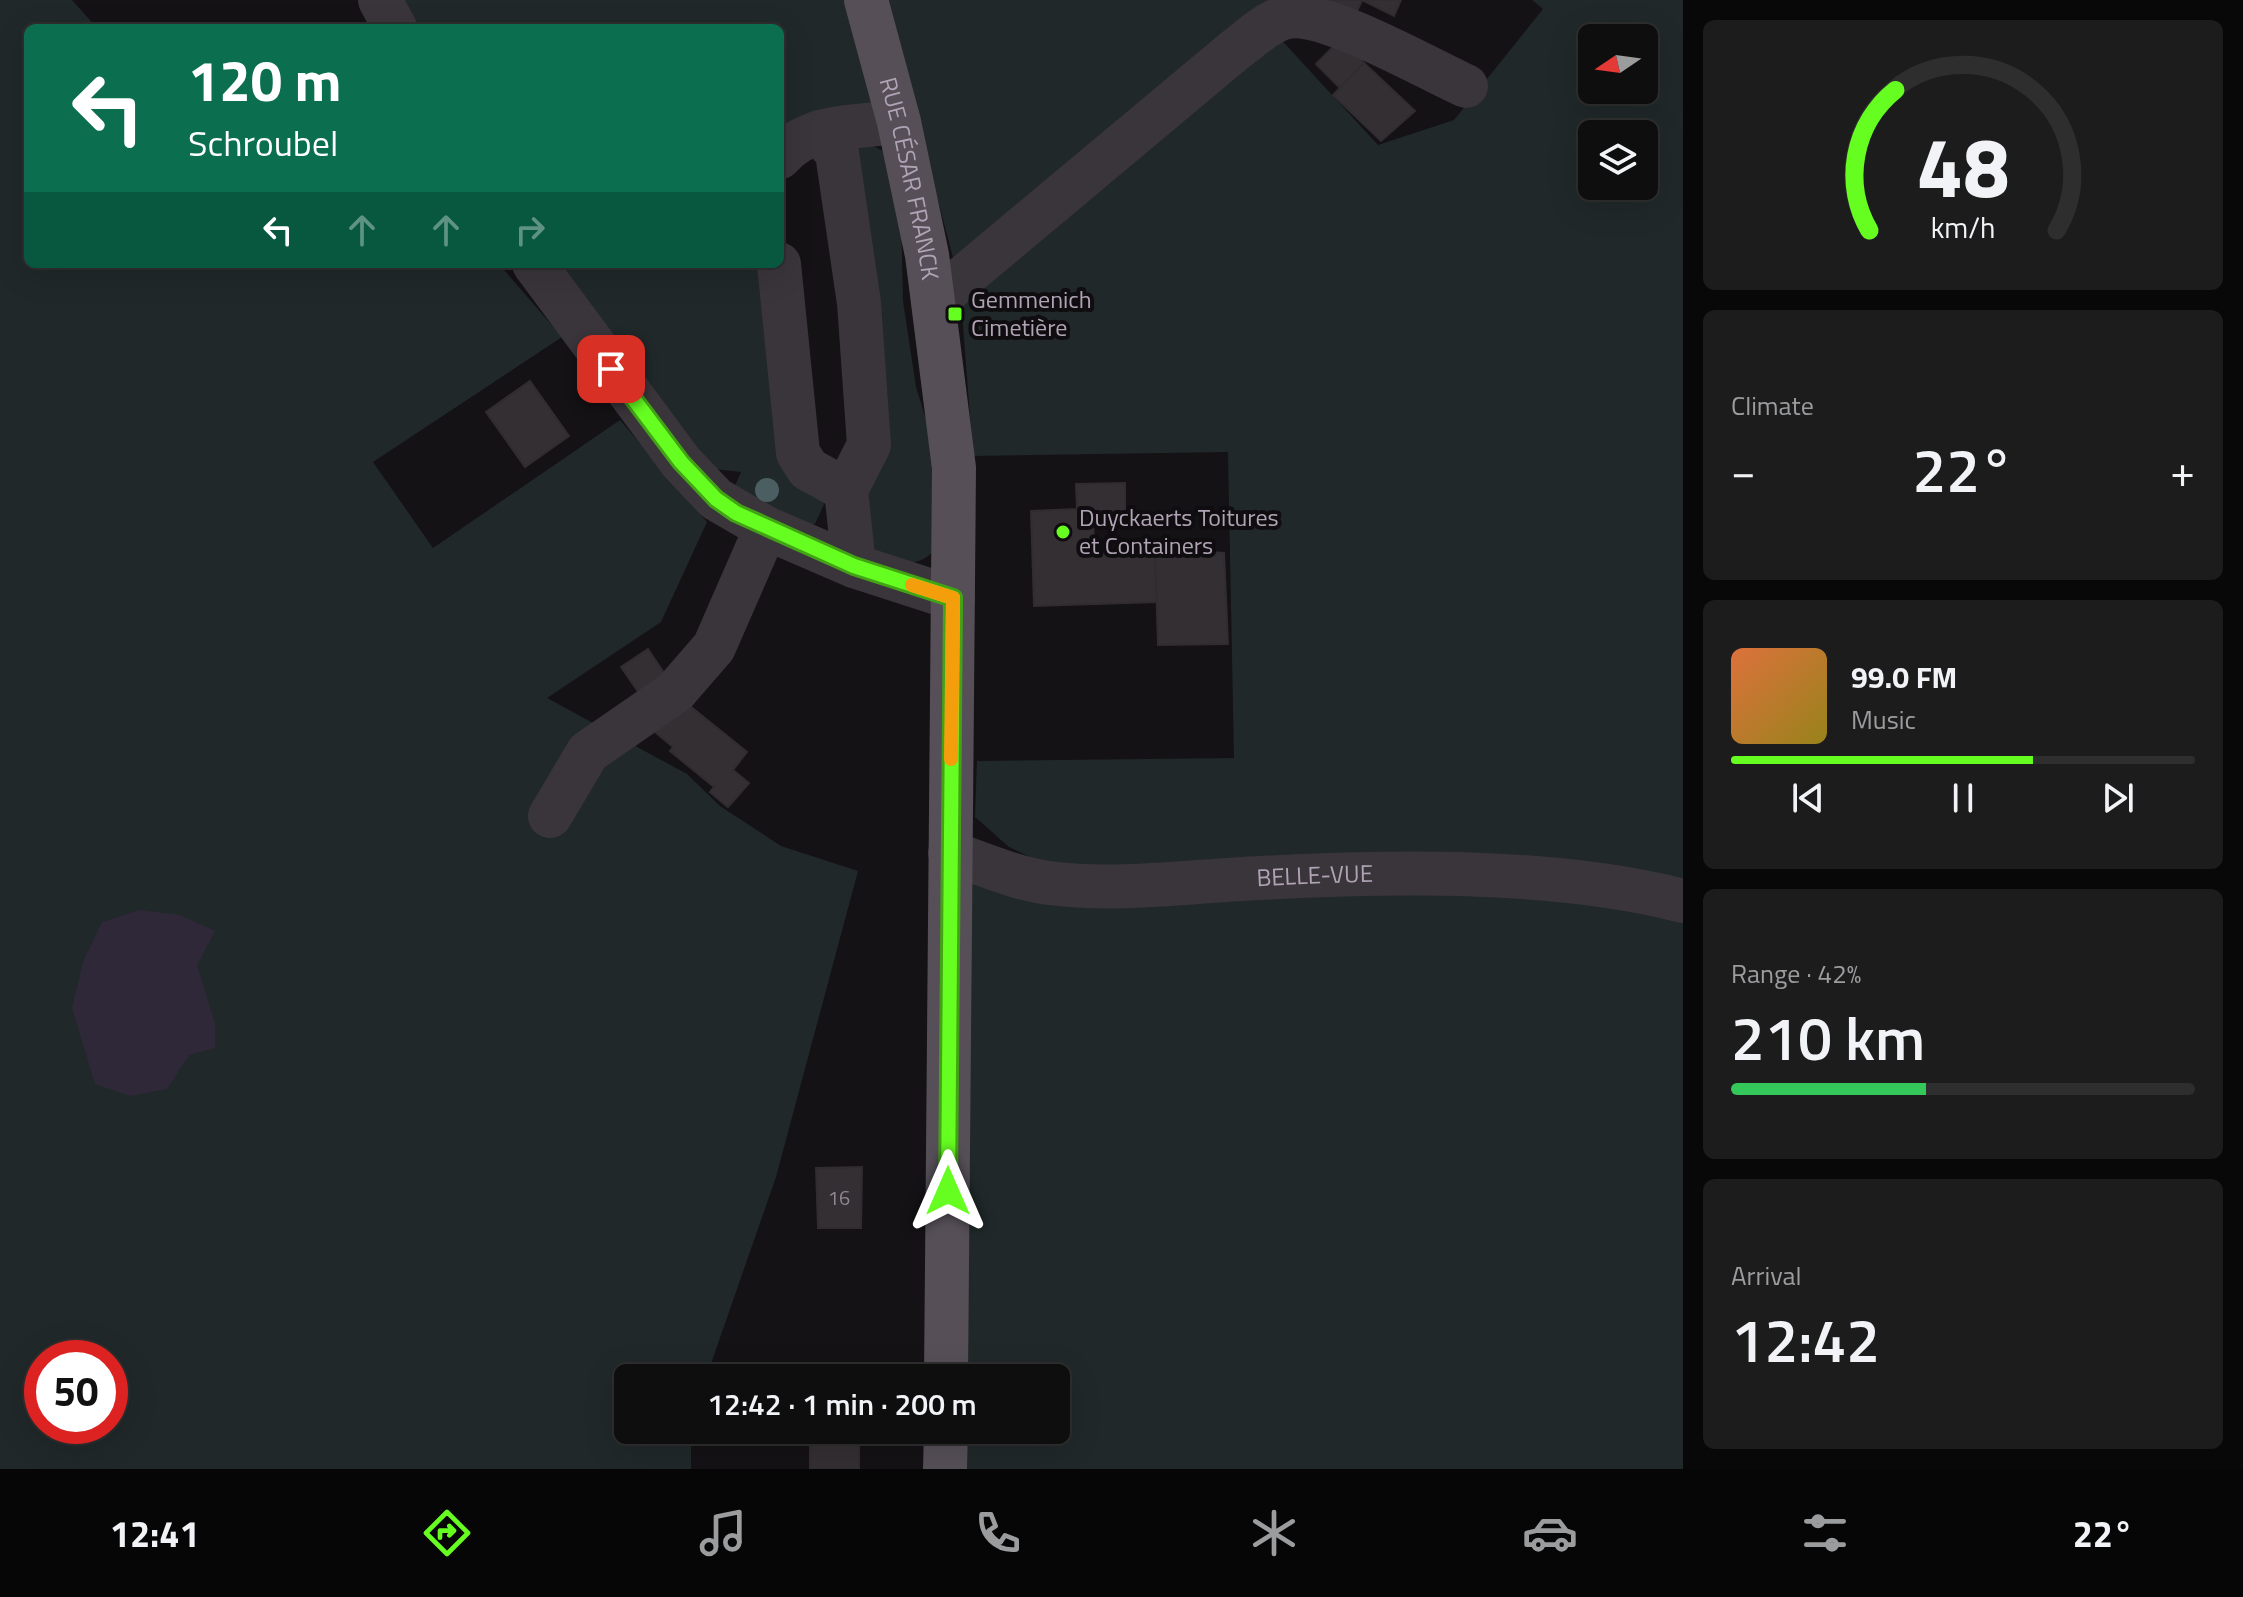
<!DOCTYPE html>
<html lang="en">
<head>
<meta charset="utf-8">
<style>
  :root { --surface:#0f0e0f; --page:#1d1c1d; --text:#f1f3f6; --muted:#9b9c9e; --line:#2f2e2f; --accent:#66fd21 }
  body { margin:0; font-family:"Titillium Web",sans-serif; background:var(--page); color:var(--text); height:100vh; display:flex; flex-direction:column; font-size:30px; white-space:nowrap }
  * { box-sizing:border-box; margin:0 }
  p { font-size:26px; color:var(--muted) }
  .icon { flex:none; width:44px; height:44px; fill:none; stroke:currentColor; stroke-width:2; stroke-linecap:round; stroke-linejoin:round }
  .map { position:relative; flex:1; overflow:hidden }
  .panel { display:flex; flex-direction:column; gap:20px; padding:20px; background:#080808; width:560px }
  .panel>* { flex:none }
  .top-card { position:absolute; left:24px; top:24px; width:760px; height:244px; border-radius:12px; box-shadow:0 8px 32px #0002,0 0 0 2px var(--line); background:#0b6e4f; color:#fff; overflow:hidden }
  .needle { width:52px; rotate:257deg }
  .controls { position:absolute; left:1578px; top:24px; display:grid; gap:16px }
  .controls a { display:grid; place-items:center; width:80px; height:80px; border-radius:12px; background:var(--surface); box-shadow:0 8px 32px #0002,0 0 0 2px var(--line); font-size:40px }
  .speed { position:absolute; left:24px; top:1340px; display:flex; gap:16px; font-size:40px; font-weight:700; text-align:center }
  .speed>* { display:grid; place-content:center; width:104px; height:104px; border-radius:50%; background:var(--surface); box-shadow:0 8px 32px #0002,0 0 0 2px var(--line); line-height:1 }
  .speed .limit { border:12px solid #d22; background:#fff; color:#111 }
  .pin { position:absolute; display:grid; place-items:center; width:68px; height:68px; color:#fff; margin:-34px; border-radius:16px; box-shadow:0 4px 12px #0006 }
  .me { position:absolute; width:88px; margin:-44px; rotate:0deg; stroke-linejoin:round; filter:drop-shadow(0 0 6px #0008) }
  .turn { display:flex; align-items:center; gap:28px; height:168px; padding:0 32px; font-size:36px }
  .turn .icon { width:104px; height:104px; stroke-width:2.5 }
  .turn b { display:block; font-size:56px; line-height:68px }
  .lanes { display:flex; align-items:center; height:76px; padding:0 32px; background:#0003; justify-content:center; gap:40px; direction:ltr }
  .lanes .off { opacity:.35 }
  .big { font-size:60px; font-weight:600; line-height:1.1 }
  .panel .tile { flex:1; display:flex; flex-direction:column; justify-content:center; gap:12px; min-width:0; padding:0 28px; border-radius:12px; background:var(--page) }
  .panel .dial { align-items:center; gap:0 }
  .dial svg { height:208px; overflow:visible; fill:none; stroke:var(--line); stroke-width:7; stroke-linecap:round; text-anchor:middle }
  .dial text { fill:var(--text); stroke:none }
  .song { display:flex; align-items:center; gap:24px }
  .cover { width:96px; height:96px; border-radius:12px; background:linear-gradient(135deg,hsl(20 70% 55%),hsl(50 70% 35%)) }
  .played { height:8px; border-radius:4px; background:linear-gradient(90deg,var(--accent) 65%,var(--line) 65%) }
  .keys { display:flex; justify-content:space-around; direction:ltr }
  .heat { display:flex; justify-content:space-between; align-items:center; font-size:44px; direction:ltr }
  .charge { height:12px; border-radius:6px; background:linear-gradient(90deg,#34c759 42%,var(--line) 0) }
  .trip { position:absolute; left:614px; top:1364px; width:456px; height:80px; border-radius:12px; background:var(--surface); box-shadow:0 8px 32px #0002,0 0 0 2px var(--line); font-weight:600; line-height:80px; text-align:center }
  .dock { display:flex; height:128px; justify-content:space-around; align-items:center; background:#060606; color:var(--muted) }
  .dock .icon { width:56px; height:56px }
  .dock .on { color:var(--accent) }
  .dock b { font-size:36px; color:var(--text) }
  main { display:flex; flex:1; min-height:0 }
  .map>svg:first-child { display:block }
  .green { fill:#202829; fill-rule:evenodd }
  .water { fill:#2f2838 }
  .building { fill:#332f33; stroke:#302c30; stroke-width:2 }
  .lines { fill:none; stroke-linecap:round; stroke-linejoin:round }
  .minor { stroke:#3a353b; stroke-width:44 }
  .major { stroke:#564f58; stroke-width:44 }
  .tree { fill:#4b5f62 }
  .route-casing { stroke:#42a415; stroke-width:20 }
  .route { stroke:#66fd21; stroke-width:14 }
  .slow { stroke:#f59e0b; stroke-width:14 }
  .poi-dot { fill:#66fd21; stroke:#0f0d0f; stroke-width:3 }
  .labels { text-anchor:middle; stroke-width:8; stroke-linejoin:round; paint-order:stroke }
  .number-label { font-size:20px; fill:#918694 }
  .street-label { font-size:24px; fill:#b0a3b5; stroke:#0f0d0f }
  .poi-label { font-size:24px; fill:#b0a3b5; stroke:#0f0d0f; text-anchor:start }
</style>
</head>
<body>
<main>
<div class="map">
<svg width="1683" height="1469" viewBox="0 0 1683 1469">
  <rect width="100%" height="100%" fill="#141214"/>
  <g class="green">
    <path d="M0,0H72L97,28H28V264H499L562,337L373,462L433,548L620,420L707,522L661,622L547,698L687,774L720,806L781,846L858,871L776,1177L706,1378H628V1430H691V1469H0ZM42,1358H110V1426H42Z"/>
    <polygon points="401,0 850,0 875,99 859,117 780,134 780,28 414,28"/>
    <polygon points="885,0 1284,0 955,265"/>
    <path d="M1532,0H1683V883L1045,864L1009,847L975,817L977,761L1234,758L1228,452L973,456L961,299L1276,34L1378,145L1454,120L1543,9ZM1592,38H1644V90H1592ZM1592,134H1644V186H1592Z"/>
    <path d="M871,145L883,151L901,210L903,301L916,387L935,449L939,545C920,571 894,564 868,553L845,148Z"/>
    <polygon points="556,264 769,264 814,482 824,504 815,524 791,525 731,495 741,472 706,468"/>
    <path d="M970,877C1208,881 1447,878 1683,916V1469H967V1430H1056V1378H967Z"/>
  </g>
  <polygon class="water" points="140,910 180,915 215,931 197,965 215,1024 215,1048 189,1055 167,1089 130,1096 95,1084 72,1008 83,962 102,922"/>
  <g class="building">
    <polygon points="1323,0 1362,0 1356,14"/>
    <polygon points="1362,0 1401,0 1394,16"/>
    <polygon points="1341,39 1364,63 1340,88 1316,64"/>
    <polygon points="1364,63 1415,111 1381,141 1333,95"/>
    <polygon points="530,381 569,436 525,467 486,412"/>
    <polygon points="1125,483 1125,514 1093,515 1094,551 1155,549 1157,602 1034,606 1031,511 1077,509 1076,484"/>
    <polygon points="1155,549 1224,553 1228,644 1158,645"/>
    <polygon points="648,649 670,682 644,700 621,667"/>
    <polygon points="680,698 747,752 733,770 749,783 728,807 710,792 714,787 670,751 673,747 654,731"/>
    <polygon points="862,1167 861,1228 818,1228 816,1168"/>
    <polygon points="859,1437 859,1469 810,1469 810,1438"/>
  </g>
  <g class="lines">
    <g class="minor">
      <polyline points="380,0 395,28"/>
      <polyline points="819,132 837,153 859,303 869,445 846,490 854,566"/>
      <path d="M780,157C807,124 858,127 899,122"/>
      <polyline points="534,264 681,462 716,499 766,528 854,566 953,598"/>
      <polyline points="779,264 798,453 808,469 846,490"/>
      <path d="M935,301L1235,50C1250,39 1268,21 1287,17C1324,9 1428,69 1466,86"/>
      <polyline points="550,816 588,752 675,692 714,647 766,528"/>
      <path id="s1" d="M950,853C982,863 1016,879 1049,883C1118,892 1191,881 1260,878C1391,871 1556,868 1683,901"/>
    </g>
    <g class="major">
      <path id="s2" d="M866,0L899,122L927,255L954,468L946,1378"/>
      <polyline points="945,1469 946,1430"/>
    </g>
  </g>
  <circle class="tree" cx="767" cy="490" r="12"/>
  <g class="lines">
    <defs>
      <polyline id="route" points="611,369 681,462 716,499 736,513 854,566 953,598 948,1191"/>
    </defs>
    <use href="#route" class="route-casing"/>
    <use href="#route" class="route"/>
    <polyline class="slow" points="912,585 953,598 951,759"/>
  </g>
  <g class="poi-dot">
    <rect x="947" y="306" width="16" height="16" rx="4"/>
    <circle cx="1063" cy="532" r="8"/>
  </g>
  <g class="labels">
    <g class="number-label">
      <text x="839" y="1205">16</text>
    </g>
    <g class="street-label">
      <text dy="8" stroke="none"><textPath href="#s2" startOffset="184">RUE CÉSAR FRANCK</textPath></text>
      <text dy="8" stroke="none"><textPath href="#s1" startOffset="370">BELLE-VUE</textPath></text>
    </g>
    <g class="poi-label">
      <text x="971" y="308">Gemmenich<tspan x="971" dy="28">Cimetière</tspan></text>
      <text x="1079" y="526">Duyckaerts Toitures<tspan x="1079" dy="28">et Containers</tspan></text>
    </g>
  </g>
</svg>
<div class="controls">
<a><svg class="needle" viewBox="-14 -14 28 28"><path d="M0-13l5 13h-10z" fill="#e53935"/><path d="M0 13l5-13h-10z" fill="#9b9c9e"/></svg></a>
<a><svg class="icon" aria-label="layers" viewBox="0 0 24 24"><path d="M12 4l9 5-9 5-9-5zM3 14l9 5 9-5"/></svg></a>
</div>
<div class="speed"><div class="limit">50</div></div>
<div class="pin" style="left:611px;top:369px;background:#d93025"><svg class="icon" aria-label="arrive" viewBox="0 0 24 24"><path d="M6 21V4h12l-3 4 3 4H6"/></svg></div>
<svg class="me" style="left:948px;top:1191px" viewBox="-20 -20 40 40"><path d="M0-17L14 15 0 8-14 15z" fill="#66fd21" stroke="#fff" stroke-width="4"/></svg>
<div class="trip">12:42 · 1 min · 200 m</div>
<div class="top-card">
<div class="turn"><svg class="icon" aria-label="left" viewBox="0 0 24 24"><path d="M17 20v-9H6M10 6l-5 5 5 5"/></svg><div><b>120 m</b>Schroubel</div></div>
<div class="lanes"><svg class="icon" aria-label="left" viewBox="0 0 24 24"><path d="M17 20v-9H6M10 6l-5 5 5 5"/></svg><svg class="icon off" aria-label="ahead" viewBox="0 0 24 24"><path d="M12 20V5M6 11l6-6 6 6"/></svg><svg class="icon off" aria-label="ahead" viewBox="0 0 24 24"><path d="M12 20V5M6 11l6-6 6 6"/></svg><svg class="icon off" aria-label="right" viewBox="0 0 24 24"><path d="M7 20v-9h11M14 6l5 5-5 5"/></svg></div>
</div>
</div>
<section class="panel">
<div class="tile dial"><svg viewBox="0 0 100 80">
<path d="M14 69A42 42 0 1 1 86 69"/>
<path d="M14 69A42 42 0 0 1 24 15" stroke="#66fd21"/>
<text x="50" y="56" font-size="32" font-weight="700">48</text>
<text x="50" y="72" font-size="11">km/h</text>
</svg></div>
<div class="tile"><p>Climate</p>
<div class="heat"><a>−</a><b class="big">22°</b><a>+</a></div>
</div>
<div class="tile">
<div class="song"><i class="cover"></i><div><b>99.0 FM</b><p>Music</p></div></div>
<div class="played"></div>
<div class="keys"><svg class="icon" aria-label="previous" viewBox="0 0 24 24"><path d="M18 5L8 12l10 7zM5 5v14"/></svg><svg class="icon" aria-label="pause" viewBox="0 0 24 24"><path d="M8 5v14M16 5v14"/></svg><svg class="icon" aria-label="next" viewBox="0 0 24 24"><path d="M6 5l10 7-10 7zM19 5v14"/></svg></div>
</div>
<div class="tile"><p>Range · 42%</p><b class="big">210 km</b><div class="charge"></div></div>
<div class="tile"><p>Arrival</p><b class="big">12:42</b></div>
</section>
</main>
<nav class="dock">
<b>12:41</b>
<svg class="icon on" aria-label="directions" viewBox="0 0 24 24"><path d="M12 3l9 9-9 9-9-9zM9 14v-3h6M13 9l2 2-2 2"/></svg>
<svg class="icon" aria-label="music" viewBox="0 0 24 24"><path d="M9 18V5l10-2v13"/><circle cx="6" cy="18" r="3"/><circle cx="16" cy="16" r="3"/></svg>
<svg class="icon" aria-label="phone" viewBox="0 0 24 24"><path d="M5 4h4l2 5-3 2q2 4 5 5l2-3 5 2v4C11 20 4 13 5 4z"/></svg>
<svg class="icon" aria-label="climate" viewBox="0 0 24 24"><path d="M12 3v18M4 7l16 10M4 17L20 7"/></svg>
<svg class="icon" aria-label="car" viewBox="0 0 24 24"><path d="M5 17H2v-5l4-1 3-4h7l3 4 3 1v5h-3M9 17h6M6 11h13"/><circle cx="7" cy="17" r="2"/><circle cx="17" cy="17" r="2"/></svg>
<svg class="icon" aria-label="filters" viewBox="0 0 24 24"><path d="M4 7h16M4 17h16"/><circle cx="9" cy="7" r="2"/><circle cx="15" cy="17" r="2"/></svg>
<b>22°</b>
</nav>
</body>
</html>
